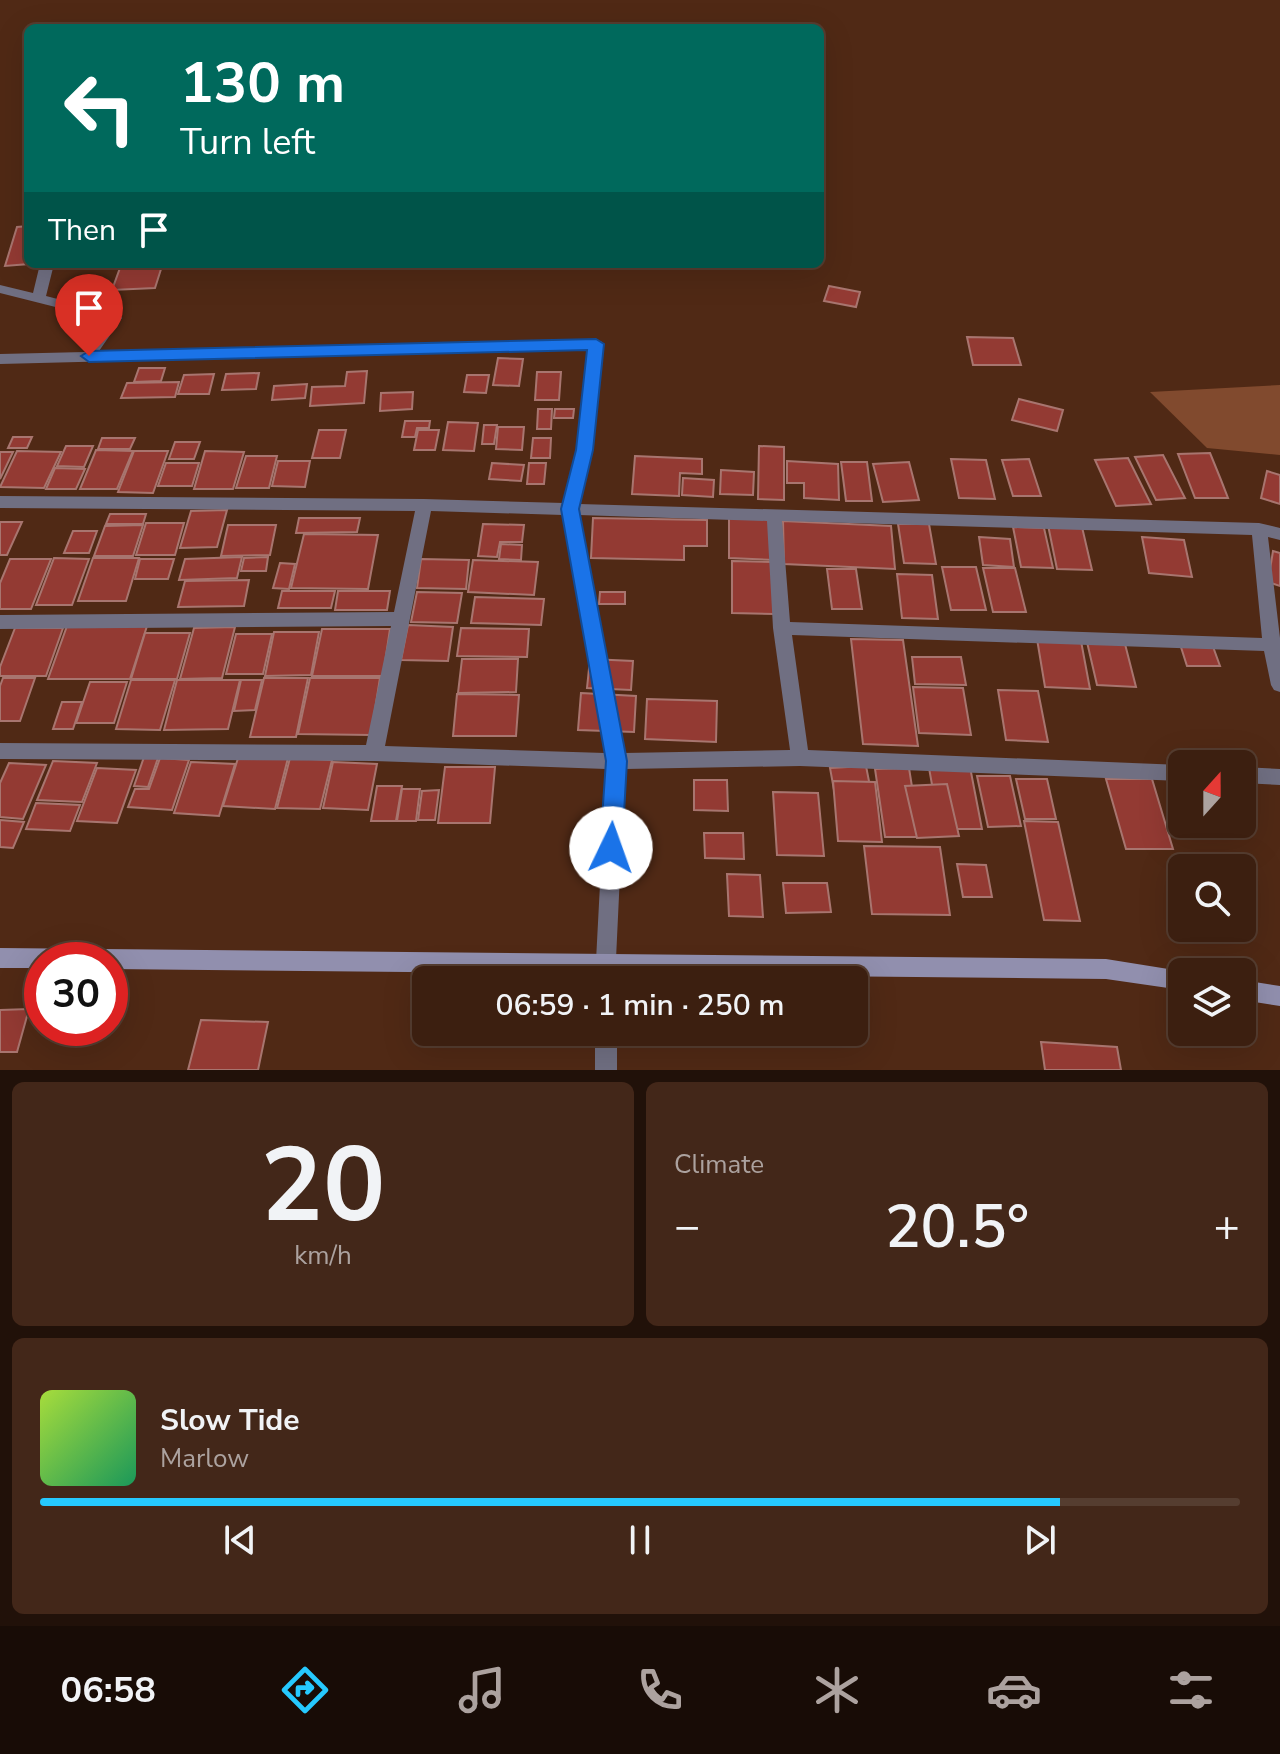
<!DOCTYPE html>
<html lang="en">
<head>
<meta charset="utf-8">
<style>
  :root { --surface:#3c1f10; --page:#432719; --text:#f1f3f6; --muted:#aca29f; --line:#553d30; --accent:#26c9fe }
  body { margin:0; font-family:"Nunito Sans",sans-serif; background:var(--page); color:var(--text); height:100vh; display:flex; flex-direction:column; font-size:30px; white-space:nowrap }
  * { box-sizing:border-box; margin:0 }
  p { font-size:26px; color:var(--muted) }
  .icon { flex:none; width:44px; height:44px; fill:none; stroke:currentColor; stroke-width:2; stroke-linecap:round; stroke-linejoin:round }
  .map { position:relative; height:1070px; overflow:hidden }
  .panel { display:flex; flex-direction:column; gap:12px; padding:12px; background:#211109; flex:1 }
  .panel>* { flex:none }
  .guide { position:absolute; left:24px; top:24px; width:800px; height:244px; border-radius:12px; box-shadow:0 8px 32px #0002,0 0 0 2px var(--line); background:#00695c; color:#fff; overflow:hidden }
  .needle { width:52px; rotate:21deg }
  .fabs { position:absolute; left:1168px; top:750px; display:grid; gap:16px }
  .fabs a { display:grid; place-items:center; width:88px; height:88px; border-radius:12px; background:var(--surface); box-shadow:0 8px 32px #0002,0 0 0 2px var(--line); font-size:40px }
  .speed { position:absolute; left:24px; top:942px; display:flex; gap:16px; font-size:40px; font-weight:700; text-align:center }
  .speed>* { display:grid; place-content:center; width:104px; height:104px; border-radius:50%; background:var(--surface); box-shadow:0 8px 32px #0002,0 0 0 2px var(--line); line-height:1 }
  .speed .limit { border:12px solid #d22; background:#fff; color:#111 }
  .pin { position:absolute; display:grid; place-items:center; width:68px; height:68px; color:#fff; margin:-82px -34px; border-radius:50% 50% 50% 0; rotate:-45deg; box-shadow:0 0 8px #0007 }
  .pin .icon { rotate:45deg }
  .me { position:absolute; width:88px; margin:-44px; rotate:3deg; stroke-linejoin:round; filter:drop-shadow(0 0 6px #0008) }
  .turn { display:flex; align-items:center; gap:28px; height:168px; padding:0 24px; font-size:36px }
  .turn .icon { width:104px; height:104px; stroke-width:2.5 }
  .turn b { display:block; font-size:56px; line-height:68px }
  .then { display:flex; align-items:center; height:76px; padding:0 24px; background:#0003; gap:16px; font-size:30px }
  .big { font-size:60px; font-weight:600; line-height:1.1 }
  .panel .tile { flex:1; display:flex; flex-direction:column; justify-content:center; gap:12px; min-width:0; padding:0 28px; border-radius:12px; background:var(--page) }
  .panel .dial { align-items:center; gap:0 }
  .dial b { font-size:104px; line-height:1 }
  .song { display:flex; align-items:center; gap:24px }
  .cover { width:96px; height:96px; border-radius:12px; background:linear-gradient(135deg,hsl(80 70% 55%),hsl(150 70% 35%)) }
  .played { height:8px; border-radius:4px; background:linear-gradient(90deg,var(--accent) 85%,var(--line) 85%) }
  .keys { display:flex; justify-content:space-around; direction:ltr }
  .heat { display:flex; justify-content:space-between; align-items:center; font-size:44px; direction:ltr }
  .panel .tiles { flex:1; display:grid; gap:12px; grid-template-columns:1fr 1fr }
  .tile:last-child { grid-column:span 2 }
  .trip { position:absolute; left:412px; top:966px; width:456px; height:80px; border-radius:12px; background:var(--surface); box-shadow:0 8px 32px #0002,0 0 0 2px var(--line); font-weight:600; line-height:80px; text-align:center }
  .dock { display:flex; height:128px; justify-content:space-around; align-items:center; background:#180c06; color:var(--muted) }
  .dock .icon { width:56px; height:56px }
  .dock .active { color:var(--accent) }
  .dock b { font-size:36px; color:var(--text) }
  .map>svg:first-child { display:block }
  .green { fill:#814a2e }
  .building { fill:#933a33; stroke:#a8756f; stroke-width:2 }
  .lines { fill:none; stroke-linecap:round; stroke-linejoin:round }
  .street { fill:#706f82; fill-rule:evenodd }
  .secondary { fill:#918fae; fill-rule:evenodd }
  .route { fill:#1a73e8; stroke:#114b97; stroke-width:2 }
</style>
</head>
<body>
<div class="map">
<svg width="1280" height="1070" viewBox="0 0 1280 1070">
  <rect width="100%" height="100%" fill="#502915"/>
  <polygon class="green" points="1280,385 1280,455 1207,448 1150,392"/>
  <g class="building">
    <polygon points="28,226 29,264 5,266 17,227"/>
    <polygon points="162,266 155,288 112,290 120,268"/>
    <polygon points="829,286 860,292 856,307 824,301"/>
    <polygon points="967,337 1013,338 1021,365 973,365"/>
    <polygon points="498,358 523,359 519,386 493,385"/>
    <polygon points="139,368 165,368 161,381 134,382"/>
    <polygon points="367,371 364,403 310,406 312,387 345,386 347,372"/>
    <polygon points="537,372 561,372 559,400 535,400"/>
    <polygon points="259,373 256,389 222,390 226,374"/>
    <polygon points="214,374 209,394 178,394 184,375"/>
    <polygon points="467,375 489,375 486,393 464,392"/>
    <polygon points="179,382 175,397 121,398 127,383"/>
    <polygon points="307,384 305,398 272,400 274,386"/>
    <polygon points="413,392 412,409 380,411 381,393"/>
    <polygon points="1019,399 1063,410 1057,431 1012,420"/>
    <polygon points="538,409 552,409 551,429 537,429"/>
    <polygon points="555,409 574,409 573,418 554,418"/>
    <polygon points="405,421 430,421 429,428 417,428 415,437 402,437"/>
    <polygon points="448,422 478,423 474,451 443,450"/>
    <polygon points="484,425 497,425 494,444 482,444"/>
    <polygon points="498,427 524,427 522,450 496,449"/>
    <polygon points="319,430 346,430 340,458 312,458"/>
    <polygon points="418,430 439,430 435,450 414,450"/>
    <polygon points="13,437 32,437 27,448 8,448"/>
    <polygon points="102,438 135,438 130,449 98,449"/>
    <polygon points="533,438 551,438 550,458 531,458"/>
    <polygon points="175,442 200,442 194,459 169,459"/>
    <polygon points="66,446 93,446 84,467 57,466"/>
    <polygon points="759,446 784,447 784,500 758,499"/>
    <polygon points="96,450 133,451 117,489 80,489"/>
    <polygon points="17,451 61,452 44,488 0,487"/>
    <polygon points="134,451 168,451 153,493 118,492"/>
    <polygon points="205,451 244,452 233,489 194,489"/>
    <polygon points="0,452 13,452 0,479"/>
    <polygon points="1210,453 1221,480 1228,498 1195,498 1178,454"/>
    <polygon points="1163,455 1185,498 1156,500 1135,457"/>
    <polygon points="246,456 277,456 269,488 236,488"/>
    <polygon points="635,456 702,459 702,474 680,473 679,496 632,494"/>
    <polygon points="1128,458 1151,504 1116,506 1095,460"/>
    <polygon points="951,459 986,460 995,499 959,498"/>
    <polygon points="1029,459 1041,496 1013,496 1002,460"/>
    <polygon points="278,461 310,461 305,487 272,486"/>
    <polygon points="787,461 838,464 839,500 804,498 804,483 787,483"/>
    <polygon points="841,462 867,462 872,501 846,501"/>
    <polygon points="909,462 919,500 883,502 873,464"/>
    <polygon points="166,463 199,463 192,486 158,486"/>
    <polygon points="492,463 524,465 521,481 489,479"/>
    <polygon points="529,463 546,463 544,484 527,484"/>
    <polygon points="55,468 85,469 76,489 46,489"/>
    <polygon points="721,470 754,472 753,495 720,494"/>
    <polygon points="1267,471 1280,475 1280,504 1261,498"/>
    <polygon points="683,478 714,480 713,497 682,495"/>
    <polygon points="227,510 217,547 180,548 191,511"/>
    <polygon points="110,514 146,514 143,524 106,524"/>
    <polygon points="729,517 773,518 774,560 729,558"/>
    <polygon points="299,518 360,518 357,532 296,533"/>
    <polygon points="593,518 707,520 707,546 684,546 684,560 591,558"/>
    <polygon points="783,521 891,526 895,569 784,564"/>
    <polygon points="0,522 22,522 7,555 0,555"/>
    <polygon points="146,523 184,523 175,555 136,555"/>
    <polygon points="483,524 524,525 522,542 500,542 497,557 478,556"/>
    <polygon points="898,524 929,524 936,564 904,563"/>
    <polygon points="143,525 133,556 94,556 105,526"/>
    <polygon points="228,525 276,525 270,555 221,556"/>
    <polygon points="1048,525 1082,527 1092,570 1057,569"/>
    <polygon points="1013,527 1044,528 1053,568 1021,567"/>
    <polygon points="73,531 97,531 89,553 64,553"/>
    <polygon points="304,534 378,535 368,589 291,588"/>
    <polygon points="979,537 1010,539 1014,567 983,565"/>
    <polygon points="1142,537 1184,540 1192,577 1149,573"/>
    <polygon points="501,544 522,545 521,560 499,559"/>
    <polygon points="1273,551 1280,553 1280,586 1268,582"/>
    <polygon points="242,557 237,578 179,580 185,559"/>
    <polygon points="268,557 266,571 241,571 244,558"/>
    <polygon points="54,558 89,559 72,605 36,605"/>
    <polygon points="93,558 139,558 126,601 78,601"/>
    <polygon points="10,559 51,559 31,609 0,609 0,583"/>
    <polygon points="140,559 174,559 168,579 135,579"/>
    <polygon points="421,559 469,560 466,589 417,588"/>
    <polygon points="473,560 538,562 534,595 468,592"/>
    <polygon points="732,561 773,562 774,614 732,613"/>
    <polygon points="280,563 295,564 289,589 273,588"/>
    <polygon points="942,567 976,567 986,610 951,610"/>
    <polygon points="983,568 1015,568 1026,612 993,612"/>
    <polygon points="827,569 856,569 862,609 832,609"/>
    <polygon points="897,574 932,575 938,619 902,618"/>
    <polygon points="249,580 244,606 178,607 185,581"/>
    <polygon points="282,591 335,591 331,608 278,608"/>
    <polygon points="338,591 390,591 387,610 335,610"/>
    <polygon points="417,592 462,593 457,623 411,622"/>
    <polygon points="600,592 625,592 625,604 599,604"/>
    <polygon points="475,597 544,599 541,625 471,623"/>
    <polygon points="408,625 453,627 448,661 401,660"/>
    <polygon points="67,626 147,626 130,679 48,679"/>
    <polygon points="235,627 222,678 180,679 194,628"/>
    <polygon points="15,628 63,628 46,676 0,676 0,667"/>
    <polygon points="461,628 529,629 527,657 457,656"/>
    <polygon points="322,629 390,629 383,676 312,676"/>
    <polygon points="274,632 319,632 311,675 265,676"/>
    <polygon points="145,633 190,633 177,679 131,679"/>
    <polygon points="236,634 272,634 263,674 226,674"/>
    <polygon points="851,639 903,640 918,746 863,744"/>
    <polygon points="1037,639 1081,641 1090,689 1045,687"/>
    <polygon points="1087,642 1125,644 1136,687 1097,685"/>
    <polygon points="1180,644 1212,644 1220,666 1187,666"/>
    <polygon points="912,657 961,657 966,685 915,684"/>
    <polygon points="462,659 518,659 516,692 458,693"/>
    <polygon points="590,659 633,661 631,690 587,688"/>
    <polygon points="3,678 35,678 20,721 0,721 0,686"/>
    <polygon points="264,678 308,678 296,737 250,737"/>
    <polygon points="310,678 380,678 371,735 298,734"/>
    <polygon points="131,680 175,680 160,730 116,729"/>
    <polygon points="177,680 240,680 228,729 164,730"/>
    <polygon points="241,680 262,680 255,710 234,711"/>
    <polygon points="90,682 127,682 114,723 76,723"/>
    <polygon points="913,687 963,688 971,735 919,733"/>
    <polygon points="998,690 1038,691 1048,742 1006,740"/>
    <polygon points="581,693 636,696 634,732 578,730"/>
    <polygon points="457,694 519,695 516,736 453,736"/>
    <polygon points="647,699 717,701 716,742 645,739"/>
    <polygon points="62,702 82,702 73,729 53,729"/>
    <polygon points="239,755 288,758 275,809 223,806"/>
    <polygon points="144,757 158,758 148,787 134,786"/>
    <polygon points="160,758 189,760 172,810 128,807 135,789 149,789"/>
    <polygon points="290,758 332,760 320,809 277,808"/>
    <polygon points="53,761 97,763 82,802 37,800"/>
    <polygon points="191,762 235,764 219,816 174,813"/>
    <polygon points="333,762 377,764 368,810 323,808"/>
    <polygon points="9,763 46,765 23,819 0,817 0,783"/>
    <polygon points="866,766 877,822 840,823 830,768"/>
    <polygon points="445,767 495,767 490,823 438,823"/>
    <polygon points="970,767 982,829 940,829 929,768"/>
    <polygon points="97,768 136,770 117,823 77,821"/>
    <polygon points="909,768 920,837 885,837 875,769"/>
    <polygon points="977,776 1010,776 1021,826 988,827"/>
    <polygon points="1016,779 1047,779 1056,819 1025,819"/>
    <polygon points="1106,779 1152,779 1173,849 1126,849"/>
    <polygon points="694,780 727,780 728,811 694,810"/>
    <polygon points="833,781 875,782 882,842 838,841"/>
    <polygon points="947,784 959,836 917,838 905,786"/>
    <polygon points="377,786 402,786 396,821 371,821"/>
    <polygon points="402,789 420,789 416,821 397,821"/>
    <polygon points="439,790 435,820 418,820 422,791"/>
    <polygon points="773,792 818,793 824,856 777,855"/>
    <polygon points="36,803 80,805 70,831 26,829"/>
    <polygon points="0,820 24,822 13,848 0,847"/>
    <polygon points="1024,821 1058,822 1080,921 1044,920"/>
    <polygon points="704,833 743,833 744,859 705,858"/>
    <polygon points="864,846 940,847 950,915 872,914"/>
    <polygon points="957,864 986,865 992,897 963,897"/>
    <polygon points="727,874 760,875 763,917 729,916"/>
    <polygon points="783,883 827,883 831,912 786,913"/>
    <polygon points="29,1009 17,1052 0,1052 0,1010"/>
    <polygon points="201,1020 268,1022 258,1070 188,1070"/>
    <polygon points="1041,1042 1117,1047 1121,1070 1045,1070"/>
  </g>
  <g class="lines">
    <g class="street">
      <path d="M40,264H54L46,296L120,315L122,318L99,351L601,341L603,344L592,450L579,504L1259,523L1280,528V540L1268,537L1280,638V692L1274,690L1271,685L1264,651L792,635L808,750L1182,765V781L800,766L625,769L615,980H595L606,769L374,761L0,759V743L366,745L391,626L0,629V615L394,612L415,511L0,508V496L424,499L564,503L576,450L588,349L0,364V354L85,352L107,320L0,293V285L33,293ZM431,511L563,515L605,753L385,746ZM579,515L767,521L773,628L790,750L624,753ZM782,521L1252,535L1262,638L790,622Z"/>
      <polygon points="1242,767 1280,769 1280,785 1242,783"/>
      <rect x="595" y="1032" width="22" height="38"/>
    </g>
    <g class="secondary">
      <polygon points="0,948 1106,959 1187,972 1182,972 1182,990 1106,979 110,969 110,960 42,960 42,968 0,968"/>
      <polygon points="1242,980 1280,986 1280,1006 1242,1000"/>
    </g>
  </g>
  <polygon class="route" points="596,339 604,344 593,450 579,509 627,761 622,848 619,855 611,858 604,855 600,848 606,761 561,509 576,450 587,350 89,362 81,356 89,351"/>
</svg>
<div class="fabs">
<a><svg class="needle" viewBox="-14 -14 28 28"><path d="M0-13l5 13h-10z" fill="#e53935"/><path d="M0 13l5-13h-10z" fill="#aca29f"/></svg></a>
<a><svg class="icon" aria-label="search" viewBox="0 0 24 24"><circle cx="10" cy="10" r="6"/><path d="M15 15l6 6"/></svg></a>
<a><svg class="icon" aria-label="layers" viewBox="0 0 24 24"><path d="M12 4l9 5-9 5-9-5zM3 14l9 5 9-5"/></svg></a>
</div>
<div class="speed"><div class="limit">30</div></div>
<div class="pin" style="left:89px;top:356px;background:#d93025"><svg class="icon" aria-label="arrive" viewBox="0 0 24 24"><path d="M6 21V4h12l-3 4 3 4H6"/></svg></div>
<svg class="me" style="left:611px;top:848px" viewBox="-20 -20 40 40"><circle r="19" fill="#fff"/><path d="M0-13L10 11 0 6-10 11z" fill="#1a73e8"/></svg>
<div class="trip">06:59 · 1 min · 250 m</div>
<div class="guide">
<div class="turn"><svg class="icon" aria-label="left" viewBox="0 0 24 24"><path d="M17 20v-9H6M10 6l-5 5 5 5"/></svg><div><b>130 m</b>Turn left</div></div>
<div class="then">Then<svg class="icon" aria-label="arrive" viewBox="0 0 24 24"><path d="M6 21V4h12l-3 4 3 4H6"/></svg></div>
</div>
</div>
<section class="panel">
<div class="tiles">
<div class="tile dial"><b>20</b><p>km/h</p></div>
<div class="tile"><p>Climate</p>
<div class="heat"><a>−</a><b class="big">20.5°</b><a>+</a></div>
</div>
<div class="tile">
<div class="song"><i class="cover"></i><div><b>Slow Tide</b><p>Marlow</p></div></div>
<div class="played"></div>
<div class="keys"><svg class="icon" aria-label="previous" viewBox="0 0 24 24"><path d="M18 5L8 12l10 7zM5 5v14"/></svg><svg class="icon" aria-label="pause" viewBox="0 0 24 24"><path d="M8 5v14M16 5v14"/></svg><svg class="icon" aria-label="next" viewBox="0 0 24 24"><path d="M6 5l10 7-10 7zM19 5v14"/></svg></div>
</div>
</div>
</section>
<nav class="dock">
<b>06:58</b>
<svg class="icon active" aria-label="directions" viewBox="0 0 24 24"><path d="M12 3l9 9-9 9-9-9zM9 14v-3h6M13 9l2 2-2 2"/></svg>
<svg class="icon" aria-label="music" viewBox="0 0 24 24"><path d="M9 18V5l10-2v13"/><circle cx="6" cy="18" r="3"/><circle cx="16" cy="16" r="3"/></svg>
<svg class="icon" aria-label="phone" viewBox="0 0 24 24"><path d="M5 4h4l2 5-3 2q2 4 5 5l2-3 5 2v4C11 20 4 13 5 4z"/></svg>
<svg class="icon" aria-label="climate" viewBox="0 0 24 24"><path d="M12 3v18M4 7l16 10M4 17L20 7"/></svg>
<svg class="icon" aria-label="car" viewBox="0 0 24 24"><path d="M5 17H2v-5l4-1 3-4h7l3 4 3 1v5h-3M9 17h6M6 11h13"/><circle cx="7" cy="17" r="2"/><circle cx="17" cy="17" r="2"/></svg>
<svg class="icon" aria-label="filters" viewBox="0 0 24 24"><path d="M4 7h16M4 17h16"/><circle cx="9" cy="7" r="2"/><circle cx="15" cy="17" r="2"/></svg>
</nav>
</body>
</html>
